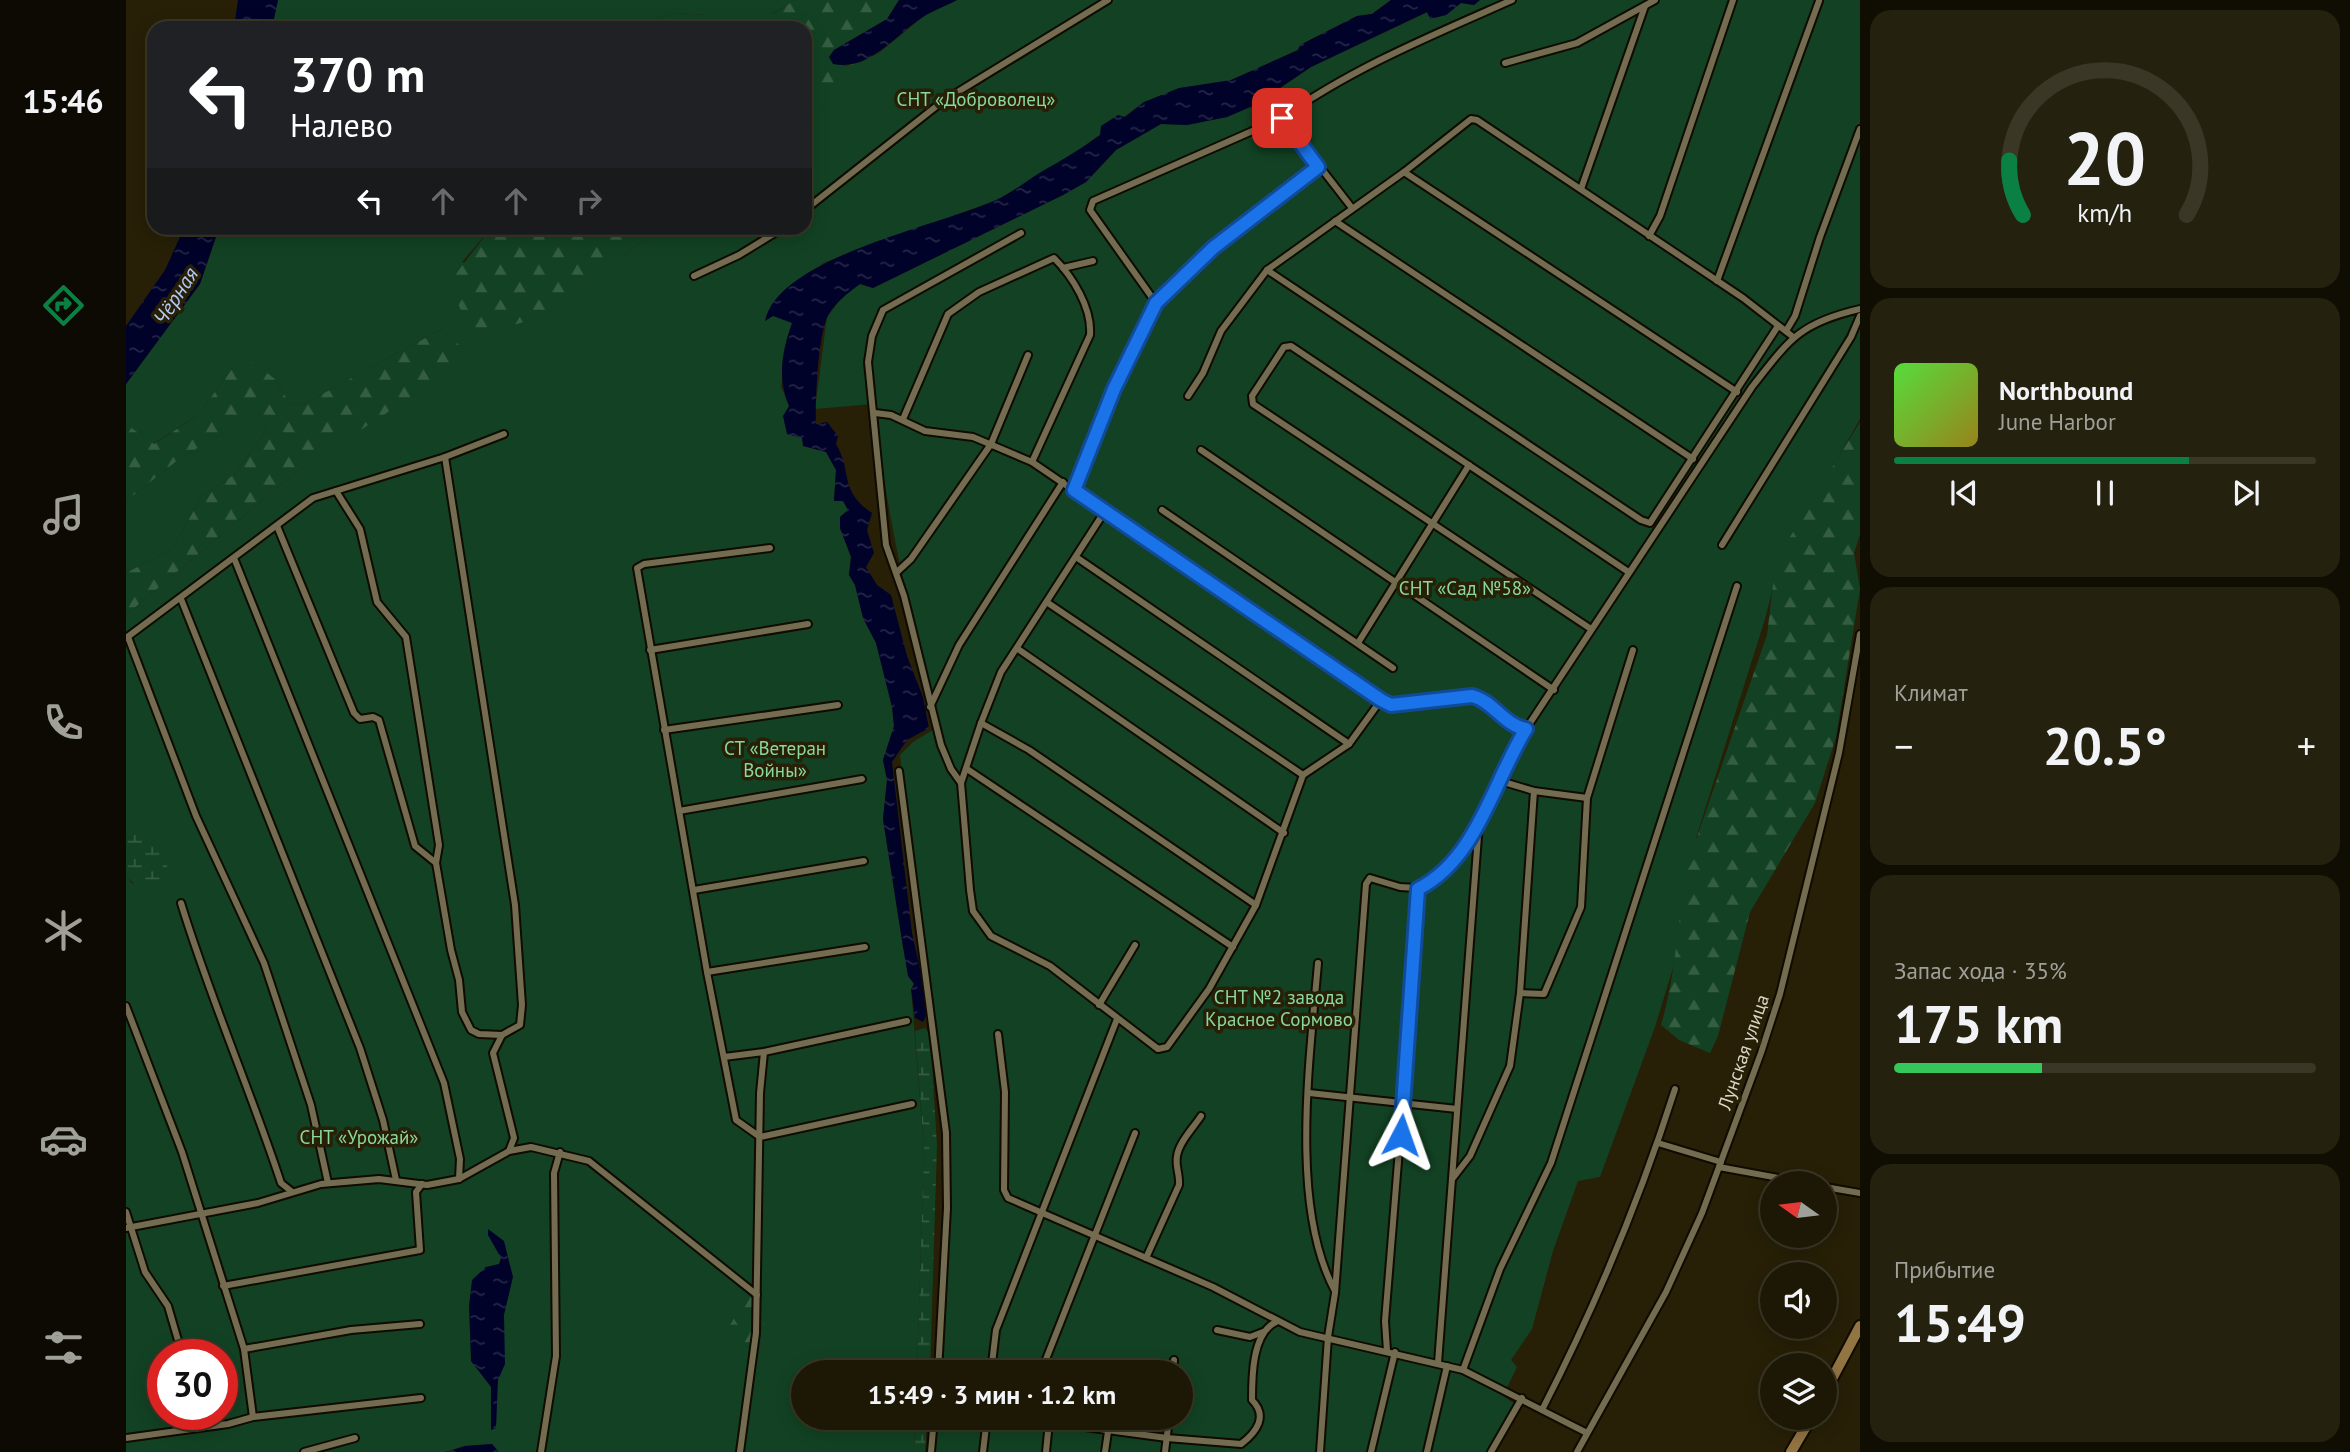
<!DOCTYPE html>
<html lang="ru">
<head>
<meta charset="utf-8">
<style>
  :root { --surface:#1d1805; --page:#25210f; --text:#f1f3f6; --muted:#a0a09a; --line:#3b3727; --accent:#0b8043 }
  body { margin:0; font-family:"PT Sans",sans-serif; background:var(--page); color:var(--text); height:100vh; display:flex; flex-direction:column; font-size:26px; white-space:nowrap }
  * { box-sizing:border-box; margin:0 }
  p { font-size:23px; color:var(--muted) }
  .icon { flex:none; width:38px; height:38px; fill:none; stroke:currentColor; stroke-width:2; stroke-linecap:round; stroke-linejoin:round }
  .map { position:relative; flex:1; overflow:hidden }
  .side { display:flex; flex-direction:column; gap:10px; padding:10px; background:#100d03; width:490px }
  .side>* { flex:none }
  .hud { position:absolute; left:21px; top:21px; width:665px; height:214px; border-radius:21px; box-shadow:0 4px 18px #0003,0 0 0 2px var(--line); background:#202124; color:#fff; overflow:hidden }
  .needle { width:46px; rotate:284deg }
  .fabs { position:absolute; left:1634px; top:1171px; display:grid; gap:14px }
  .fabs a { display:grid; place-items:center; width:77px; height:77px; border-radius:50%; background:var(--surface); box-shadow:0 4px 18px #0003,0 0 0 2px var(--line); font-size:35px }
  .speed { position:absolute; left:21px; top:1339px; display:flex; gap:14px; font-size:35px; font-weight:700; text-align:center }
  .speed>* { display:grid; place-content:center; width:91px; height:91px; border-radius:50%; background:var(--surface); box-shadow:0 4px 18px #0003,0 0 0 2px var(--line); line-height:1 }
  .speed .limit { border:10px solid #d22; background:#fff; color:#111 }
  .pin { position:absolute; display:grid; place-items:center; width:60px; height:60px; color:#fff; margin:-30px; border-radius:14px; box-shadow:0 4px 10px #0006 }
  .me { position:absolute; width:77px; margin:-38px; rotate:4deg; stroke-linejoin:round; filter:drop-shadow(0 0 5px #0008) }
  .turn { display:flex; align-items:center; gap:24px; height:147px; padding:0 28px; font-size:32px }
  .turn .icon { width:91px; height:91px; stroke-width:2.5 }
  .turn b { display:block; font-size:49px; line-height:60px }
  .lanes { display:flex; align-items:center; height:66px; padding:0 28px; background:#0003; justify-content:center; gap:35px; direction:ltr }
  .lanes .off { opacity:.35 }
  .big { font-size:52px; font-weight:800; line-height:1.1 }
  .side .tile { flex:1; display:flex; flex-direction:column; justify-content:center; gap:10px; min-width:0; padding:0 24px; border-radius:21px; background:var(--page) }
  .side .dial { align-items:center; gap:0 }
  .dial svg { height:182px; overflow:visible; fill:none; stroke:var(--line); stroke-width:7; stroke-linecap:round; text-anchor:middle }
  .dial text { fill:var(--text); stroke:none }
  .song { display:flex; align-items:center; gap:21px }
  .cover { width:84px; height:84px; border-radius:10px; background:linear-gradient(135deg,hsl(110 70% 55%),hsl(50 70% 35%)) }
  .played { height:7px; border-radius:4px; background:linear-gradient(90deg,var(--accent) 70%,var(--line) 70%) }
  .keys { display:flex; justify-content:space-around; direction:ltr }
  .heat { display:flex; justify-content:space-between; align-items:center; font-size:38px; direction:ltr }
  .charge { height:10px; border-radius:5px; background:linear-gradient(90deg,#34c759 35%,var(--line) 0) }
  .trip { position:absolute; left:665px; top:1360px; width:402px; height:70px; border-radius:35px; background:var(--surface); box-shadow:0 4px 18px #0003,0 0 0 2px var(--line); font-weight:800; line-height:70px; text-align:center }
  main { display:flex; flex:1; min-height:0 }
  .dock { display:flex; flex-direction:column; width:126px; justify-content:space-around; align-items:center; background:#0c0a02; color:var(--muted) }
  .dock .icon { width:49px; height:49px }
  .dock .current { color:var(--accent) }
  .dock b { font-size:32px; color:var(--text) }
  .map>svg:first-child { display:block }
  .green { fill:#124223; fill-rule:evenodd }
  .forest { fill:url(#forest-firs) }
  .wetland { fill:url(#wetland-marsh) }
  .water { fill:url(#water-ripples) }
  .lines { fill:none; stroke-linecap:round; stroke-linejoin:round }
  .minor-casing { stroke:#100a00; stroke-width:10 }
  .primary-casing { stroke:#100a00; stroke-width:14 }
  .minor { stroke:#736c50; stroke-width:6 }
  .primary { stroke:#937443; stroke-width:10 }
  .route-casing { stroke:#114b97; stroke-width:18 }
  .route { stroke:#1a73e8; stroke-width:12 }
  .labels { text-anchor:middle; stroke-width:7; stroke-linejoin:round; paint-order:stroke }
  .park-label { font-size:19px; fill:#89d89e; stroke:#272007 }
  .street-label { font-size:19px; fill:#dad6c7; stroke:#272007 }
  .water-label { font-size:21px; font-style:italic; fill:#b2caf6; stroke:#272007 }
</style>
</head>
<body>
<main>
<nav class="dock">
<b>15:46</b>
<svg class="icon current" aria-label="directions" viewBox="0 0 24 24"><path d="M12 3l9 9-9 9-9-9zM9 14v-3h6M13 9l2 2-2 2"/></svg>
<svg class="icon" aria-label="music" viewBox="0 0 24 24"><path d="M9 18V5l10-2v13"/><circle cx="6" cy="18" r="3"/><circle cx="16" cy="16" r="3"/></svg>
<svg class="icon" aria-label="phone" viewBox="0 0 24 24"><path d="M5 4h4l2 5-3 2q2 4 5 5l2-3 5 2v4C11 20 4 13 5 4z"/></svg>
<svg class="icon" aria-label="climate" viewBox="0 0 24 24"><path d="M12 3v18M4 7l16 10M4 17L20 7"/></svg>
<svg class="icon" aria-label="car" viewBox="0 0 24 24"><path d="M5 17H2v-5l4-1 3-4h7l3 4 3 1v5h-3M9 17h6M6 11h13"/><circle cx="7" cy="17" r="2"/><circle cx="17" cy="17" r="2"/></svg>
<svg class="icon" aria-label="filters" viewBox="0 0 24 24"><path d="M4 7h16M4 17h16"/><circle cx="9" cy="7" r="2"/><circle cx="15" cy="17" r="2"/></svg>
</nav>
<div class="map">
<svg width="1734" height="1452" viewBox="0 0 1734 1452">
  <defs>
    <pattern id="forest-firs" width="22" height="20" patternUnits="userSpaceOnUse" patternTransform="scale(1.75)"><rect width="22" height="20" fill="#124223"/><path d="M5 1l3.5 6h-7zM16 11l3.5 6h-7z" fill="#345d41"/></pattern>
    <pattern id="wetland-marsh" width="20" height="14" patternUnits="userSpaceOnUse" patternTransform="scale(1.75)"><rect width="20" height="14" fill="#124223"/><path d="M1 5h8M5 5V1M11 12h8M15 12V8" fill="none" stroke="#345d41"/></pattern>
    <pattern id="water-ripples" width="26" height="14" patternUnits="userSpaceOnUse" patternTransform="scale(1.75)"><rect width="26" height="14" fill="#000229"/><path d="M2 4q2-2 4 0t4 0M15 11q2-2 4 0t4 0" fill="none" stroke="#252647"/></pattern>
  </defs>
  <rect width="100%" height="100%" fill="#272007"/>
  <g class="green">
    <polygon points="152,0 669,0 646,14 650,28 588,28 581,15 545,13 516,28 146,28"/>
    <path d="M831,0H1265L1246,14L1231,16L1174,45L1172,50L1105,80L1018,102L940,160L871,200L697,263L647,315L667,323L661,339L655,387L664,406L662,434L676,438L678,446L700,452L710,470L708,501H717L722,510L714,517V528L725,557L723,575L729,585L737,618L750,643L766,707L768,726L757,760L761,780L757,819L777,947L788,984L785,989L798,1148L791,1372H677V1418H789L788,1452H373L366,1444L339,1446L319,1452H0V877L7,884L8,835L0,840V615L166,475L345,357L316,329L176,405L164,404L149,379L108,366L72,415L27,444L0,424V384L74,284L93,228H365L336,262L432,303L534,228H679V120L738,73L735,62L754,52L798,16ZM37,1354H96V1414H37Z"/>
    <path d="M1354,0H1734V419L1654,561L1639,619L1570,838L1550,958L1529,1027L1474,1177L1452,1181L1427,1251L1406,1329L1385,1360L1391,1367L1377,1396L1393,1407L1367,1452H808L811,1418H1055V1372H815L820,1313L824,1145L774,755L787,742L810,728C786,621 760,513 747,404L689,409L701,317L717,296L734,284L747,288L937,195L960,182L990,150L1035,124L1061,125L1101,117L1129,105L1185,67L1302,12L1304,18L1320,15L1335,3L1348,5Z"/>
    <polygon points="132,410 142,428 109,474 76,496 46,549 0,573 0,501 52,460"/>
  </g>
  <g class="forest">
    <polygon points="669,0 773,0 761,19 708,50 703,57 719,66 735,62 739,73 679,120 679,28 650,28 645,15"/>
    <polygon points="545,13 582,15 588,28 516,28"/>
    <polygon points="365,228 534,228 412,318 348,336 322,284"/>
    <polygon points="316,329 346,357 166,475 0,615 0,573 46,549 76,496 109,474 142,428 132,411 52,460 0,501 0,424 28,444 72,415 108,366 127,362 149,379 164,404 176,405"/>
    <path d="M1734,422V534L1728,553L1734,589L1710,737L1689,803L1624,912L1592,1036L1584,1053L1553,1040L1535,1025C1552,969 1551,913 1564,857L1641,635L1650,560Z"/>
    <polygon points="616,1289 640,1308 636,1348 625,1342 610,1345 604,1325 614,1309 605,1292"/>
  </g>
  <g class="wetland">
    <path d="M8,835H26C62,863 28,903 0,877V840Z"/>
    <polygon points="799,1028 804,1034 811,1145 804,1372 791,1372 798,1148 789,1031"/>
    <polygon points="789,1418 801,1418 799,1452 788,1452"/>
  </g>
  <g class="water">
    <polygon points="112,0 152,0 146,28 108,28"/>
    <path d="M773,0H831C820,6 807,10 797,17C769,35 744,71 707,64L703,57L708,50L761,19Z"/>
    <path d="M1265,0H1354L1348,5L1335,3L1320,15L1304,19L1301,12L1185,67L1129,105L1101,117L1061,125L1035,124L990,150L960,182L937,195L747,288L734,284C722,293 711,301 703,314C692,331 689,402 690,424L701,422L712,436L710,444C727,472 712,490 746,513L741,530L748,553L740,567L751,585L765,595L781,656L797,697L803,728L781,740L766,762L786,933L803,1010L797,1022L789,1018L785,989L788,984L782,976L777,947L757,819L761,780L757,760L768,726L766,707L750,643L737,618L729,585L723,575L725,557L714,528V517L722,510L717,501H708L710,470L700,452L677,446L676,438L661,434L657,416L663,406C651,378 656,351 666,323L647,316L639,321C652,257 816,225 870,200C886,193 900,181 915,172C936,160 955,149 974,135L975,126L992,115L999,117L1018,102L1053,88L1105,80L1172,50L1174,45L1231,16L1246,14Z"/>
    <polygon points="58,228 93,228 74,284 0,384 0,326 39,270"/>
    <polygon points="362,1229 378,1241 387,1277 378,1315 379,1364 372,1380 370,1428 365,1430 365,1387 345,1361 343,1306 346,1280 360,1267 373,1264 375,1258 362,1235"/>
    <polygon points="366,1444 373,1452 320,1452 339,1446"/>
  </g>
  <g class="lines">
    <defs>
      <g id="minor">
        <polyline points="1379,63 1451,43 1529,0"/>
        <polyline points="1278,172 1611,392"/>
        <polyline points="1455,189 1519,6"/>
        <path d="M1226,208L1156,118C1226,68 1307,35 1386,0"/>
        <polyline points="679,210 817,101 982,0"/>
        <polyline points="1209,221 1567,459"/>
        <polyline points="1523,236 1534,216 1607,0"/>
        <polyline points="937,268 967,261"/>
        <polyline points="1141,270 1515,520 1524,523 1652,326"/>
        <polyline points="568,276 613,255 657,228"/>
        <polyline points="1591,281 1693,1"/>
        <polyline points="1030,303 964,210 967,201 1156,118"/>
        <polyline points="1660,331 1669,316 1694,237 1734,129"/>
        <polyline points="1062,396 1077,373 1095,331 1141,270 1278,172 1345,119 1351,120 1617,298 1666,336"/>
        <path d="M749,413L765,415L799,431L847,437L906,462L1255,700L1265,705L1346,697C1368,701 1379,726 1400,729L1626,387C1663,340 1673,323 1734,309"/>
        <path d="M777,419L822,314L853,292L928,258C947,277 966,308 964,335L906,462"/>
        <polyline points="1075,450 1428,690"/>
        <polyline points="319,457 389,905 396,1005 394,1025 376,1035 367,1053 388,1138 383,1151"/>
        <polyline points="948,490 988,389 1030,303 1088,248 1192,167"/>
        <polyline points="210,491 234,529 251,602 280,637 313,845 310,863"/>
        <polyline points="1036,510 1267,668"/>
        <polyline points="979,511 875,672 855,723 835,783 844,890 847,911 865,936 924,966 1032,1049 1041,1047 1083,989 1130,905 1177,775 1223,744 1255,700"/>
        <polyline points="151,526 228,713 234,719 247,717 253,720 289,846 310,863 325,950 333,980 336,1012 345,1030 353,1034 376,1035"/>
        <polyline points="1596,545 1725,337 1734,316"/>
        <polyline points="644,548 518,564 511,568 581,972 610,1120 634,1137 786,1104"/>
        <polyline points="950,557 1223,744"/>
        <polyline points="108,558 318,1083 334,1159 333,1179"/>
        <polyline points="771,572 785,559 865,444 902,355"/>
        <polyline points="55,599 234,1048 257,1120 270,1180"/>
        <polyline points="922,603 1177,775"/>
        <polyline points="1465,629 1127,404 1126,396 1158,347 1165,346 1501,571"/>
        <polyline points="2,637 70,816 138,963 185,1105 202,1183"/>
        <polyline points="0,638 187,498 319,457 378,434"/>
        <polyline points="1232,643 1343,465"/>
        <polyline points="892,649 1158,833"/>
        <polyline points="524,650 682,624"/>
        <polyline points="804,707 833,645 937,482"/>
        <polyline points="855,723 903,750 1130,905"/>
        <polyline points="538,730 712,705"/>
        <polyline points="841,769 1107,947"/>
        <polyline points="773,771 820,1133 821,1208 812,1372"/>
        <polyline points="1371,780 1408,791 1461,798"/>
        <polyline points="835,783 825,769 815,745 778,596 760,545 742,362 746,336 757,310 895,233"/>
        <polyline points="553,811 736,779"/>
        <polyline points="1292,889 1314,878 1351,825"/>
        <polyline points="568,890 738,861"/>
        <path d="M55,903C84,998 124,1089 155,1183L165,1191"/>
        <path d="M1192,963C1184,1058 1163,1206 1209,1291"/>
        <polyline points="581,972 739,947"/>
        <polyline points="1394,993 1418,994 1455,907 1461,798 1507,650"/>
        <polyline points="973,1005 1009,945"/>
        <polyline points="0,1006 56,1152 118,1349 127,1417"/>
        <polyline points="872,1034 879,1092 878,1190 882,1198 1087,1287 1174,1332 1337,1370 1461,1433"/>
        <polyline points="598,1057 638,1052 781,1021"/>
        <polyline points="1183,1093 1331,1109"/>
        <polyline points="1532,1143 1595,1162"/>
        <polyline points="1593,1167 1680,1183"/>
        <polyline points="1327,1178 1344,1156 1384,1066 1394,993 1408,791"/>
        <polyline points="1699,1187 1734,1193"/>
        <polyline points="0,1212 19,1272 42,1306 56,1354"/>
        <polyline points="0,1228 132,1203 195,1184 253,1179 301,1185 333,1179 383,1151 405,1147 463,1161 631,1295"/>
        <path d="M1020,1258L1053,1185C1054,1175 1049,1166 1051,1156C1053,1142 1068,1127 1075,1116"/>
        <polyline points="97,1286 294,1250 290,1192 296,1184"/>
        <polyline points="1091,1330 1124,1337 1137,1332"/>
        <polyline points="118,1349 225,1330 294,1324"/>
        <polyline points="1312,1363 1353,823 1381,759 1400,729"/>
        <polyline points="1337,1370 1374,1269 1425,1163 1611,586"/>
        <polyline points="865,1372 870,1330 991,1019"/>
        <polyline points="915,1372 1009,1133"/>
        <polyline points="989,1372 989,1367"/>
        <polyline points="1047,1372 1048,1360"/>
        <path d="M1416,1410C1469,1307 1514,1199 1549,1089"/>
        <polyline points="70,1414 72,1426"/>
        <path d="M892,1418L1041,1438L1115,1444C1131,1432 1142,1416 1126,1400C1126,1377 1126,1333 1150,1322"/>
        <polyline points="0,1438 102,1424 127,1417 295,1398"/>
        <polyline points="178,1452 229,1438"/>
        <polyline points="415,1452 430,1356 428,1173 434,1152"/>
        <polyline points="614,1452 630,1333 634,1093 638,1052"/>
        <polyline points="805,1452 808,1418"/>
        <polyline points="857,1452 861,1418"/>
        <polyline points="920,1452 923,1422"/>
        <polyline points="979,1452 984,1418"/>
        <polyline points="1039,1452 1043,1418"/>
        <polyline points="1194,1452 1202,1337 1209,1293 1240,884 1244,878 1274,887 1290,888 1294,892 1259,1321 1261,1351"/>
        <polyline points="1245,1452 1269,1352"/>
        <polyline points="1301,1452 1321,1366"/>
        <polyline points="1365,1452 1396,1398"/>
        <polyline points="1451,1452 1540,1292 1576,1213 1635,1053 1654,994 1713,753 1734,634"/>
      </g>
      <g id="primary">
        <polyline points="1699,1392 1734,1326"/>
        <polyline points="1665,1452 1685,1418"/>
      </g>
    </defs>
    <use href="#minor" class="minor-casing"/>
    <use href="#primary" class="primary-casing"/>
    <use href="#minor" class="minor"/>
    <use href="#primary" class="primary"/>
  </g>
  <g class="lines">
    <defs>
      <path id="route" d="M1156,118L1192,167L1087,248L1030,303L988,389L948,490L1255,700L1265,705L1346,696C1367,701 1379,726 1400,729C1367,782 1351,859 1292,889L1275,1135"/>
    </defs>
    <use href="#route" class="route-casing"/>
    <use href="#route" class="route"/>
  </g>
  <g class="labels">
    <g class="park-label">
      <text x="850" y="106">СНТ «Доброволец»</text>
      <text x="1339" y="595">СНТ «Сад №58»</text>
      <text x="649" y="755">СТ «Ветеран<tspan x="649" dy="22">Войны»</tspan></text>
      <text x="1153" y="1004">СНТ №2 завода<tspan x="1153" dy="22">Красное Сормово</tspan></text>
      <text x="233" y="1144">СНТ «Урожай»</text>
    </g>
    <g class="street-label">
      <text transform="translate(1617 1052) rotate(-71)" y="7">Лунская улица</text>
    </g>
    <g class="water-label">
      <text transform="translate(50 296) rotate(-57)" y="7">Чёрная</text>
    </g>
  </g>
</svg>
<div class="fabs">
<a><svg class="needle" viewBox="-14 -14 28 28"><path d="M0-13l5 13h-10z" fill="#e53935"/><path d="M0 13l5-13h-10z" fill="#a0a09a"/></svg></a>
<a><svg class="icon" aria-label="sound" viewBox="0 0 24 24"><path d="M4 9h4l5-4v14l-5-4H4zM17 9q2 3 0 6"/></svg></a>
<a><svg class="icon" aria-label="layers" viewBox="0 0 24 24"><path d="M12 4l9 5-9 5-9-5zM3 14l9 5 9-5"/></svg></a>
</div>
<div class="speed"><div class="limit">30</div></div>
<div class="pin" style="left:1156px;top:118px;background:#d93025"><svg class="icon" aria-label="arrive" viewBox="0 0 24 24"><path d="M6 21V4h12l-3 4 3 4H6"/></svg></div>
<svg class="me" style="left:1275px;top:1135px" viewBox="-20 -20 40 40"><path d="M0-17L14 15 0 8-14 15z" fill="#1a73e8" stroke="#fff" stroke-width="4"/></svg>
<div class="trip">15:49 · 3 мин · 1.2 km</div>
<div class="hud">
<div class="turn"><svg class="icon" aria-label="left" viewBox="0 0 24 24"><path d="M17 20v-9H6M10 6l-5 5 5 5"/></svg><div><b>370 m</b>Налево</div></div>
<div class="lanes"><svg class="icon" aria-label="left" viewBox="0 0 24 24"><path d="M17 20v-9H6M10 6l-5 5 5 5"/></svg><svg class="icon off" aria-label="ahead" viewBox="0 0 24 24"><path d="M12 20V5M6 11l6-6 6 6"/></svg><svg class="icon off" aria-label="ahead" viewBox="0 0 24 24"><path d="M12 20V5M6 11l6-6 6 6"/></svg><svg class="icon off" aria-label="right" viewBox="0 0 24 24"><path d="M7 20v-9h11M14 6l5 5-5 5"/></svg></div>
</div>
</div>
<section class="side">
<div class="tile dial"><svg viewBox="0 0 100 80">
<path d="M14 69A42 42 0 1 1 86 69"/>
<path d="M14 69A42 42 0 0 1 8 45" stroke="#0b8043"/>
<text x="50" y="56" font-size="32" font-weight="700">20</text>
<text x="50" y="72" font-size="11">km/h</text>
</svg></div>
<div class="tile">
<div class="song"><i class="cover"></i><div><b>Northbound</b><p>June Harbor</p></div></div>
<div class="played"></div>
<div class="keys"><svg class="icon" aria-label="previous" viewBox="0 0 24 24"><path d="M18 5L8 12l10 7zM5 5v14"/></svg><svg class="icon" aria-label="pause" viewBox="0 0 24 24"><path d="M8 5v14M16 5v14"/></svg><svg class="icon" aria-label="next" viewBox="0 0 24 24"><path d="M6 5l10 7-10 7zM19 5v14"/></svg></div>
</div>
<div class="tile"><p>Климат</p>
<div class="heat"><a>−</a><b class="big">20.5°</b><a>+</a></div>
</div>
<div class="tile"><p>Запас хода · 35%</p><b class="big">175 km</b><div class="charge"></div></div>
<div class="tile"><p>Прибытие</p><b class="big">15:49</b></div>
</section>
</main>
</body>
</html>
